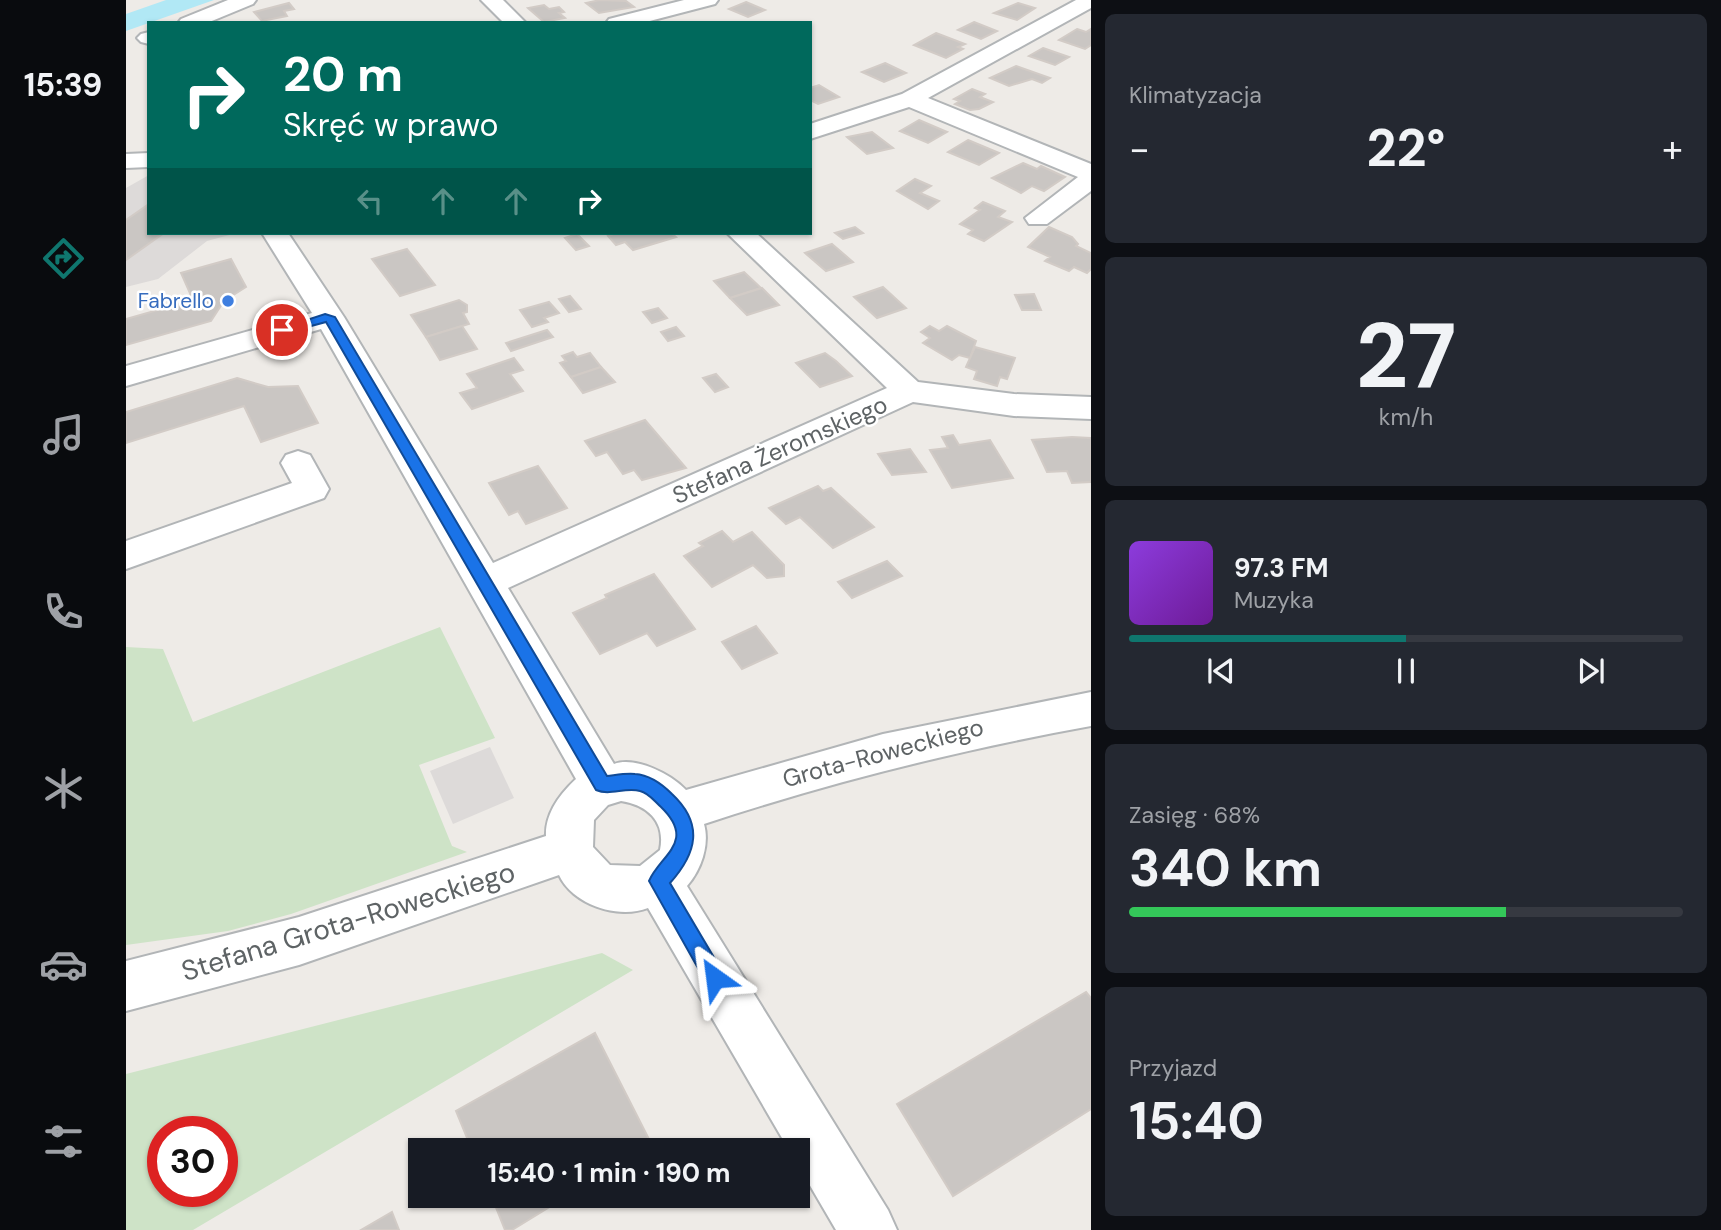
<!DOCTYPE html>
<html lang="pl">
<head>
<meta charset="utf-8">
<style>
  :root { --surface:#171b24; --page:#242831; --text:#f1f3f6; --muted:#9ea1a6; --line:#363941; --accent:#0f766e }
  body { margin:0; font-family:"DM Sans",sans-serif; background:var(--page); color:var(--text); height:100vh; display:flex; flex-direction:column; font-size:26px; white-space:nowrap }
  * { box-sizing:border-box; margin:0 }
  p { font-size:23px; color:var(--muted) }
  .icon { flex:none; width:38px; height:38px; fill:none; stroke:currentColor; stroke-width:2; stroke-linecap:round; stroke-linejoin:round }
  .map { position:relative; flex:1; overflow:hidden }
  .side { display:flex; flex-direction:column; gap:14px; padding:14px; background:#0d0f14; width:630px }
  .side>* { flex:none }
  .guide { position:absolute; left:21px; top:21px; width:665px; height:214px; border-radius:0px; box-shadow:0 2px 5px #0004; background:#00695c; color:#fff; overflow:hidden }
  .speed { position:absolute; left:21px; top:1116px; display:flex; gap:14px; font-size:35px; font-weight:700; text-align:center }
  .speed>* { display:grid; place-content:center; width:91px; height:91px; border-radius:50%; background:var(--surface); box-shadow:0 2px 5px #0004; line-height:1 }
  .speed .limit { border:10px solid #d22; background:#fff; color:#111 }
  .pin { position:absolute; display:grid; place-items:center; width:60px; height:60px; color:#fff; margin:-30px; border:4px solid #fff; border-radius:50%; box-shadow:0 2px 7px #0007 }
  .me { position:absolute; width:77px; margin:-38px; rotate:329deg; stroke-linejoin:round; filter:drop-shadow(0 0 5px #0008) }
  .turn { display:flex; align-items:center; gap:24px; height:147px; padding:0 21px; font-size:32px }
  .turn .icon { width:91px; height:91px; stroke-width:2.5 }
  .turn b { display:block; font-size:49px; line-height:60px }
  .lanes { display:flex; align-items:center; height:66px; padding:0 21px; background:#0003; justify-content:center; gap:35px; direction:ltr }
  .lanes .off { opacity:.35 }
  .big { font-size:52px; font-weight:700; line-height:1.1 }
  .side .tile { flex:1; display:flex; flex-direction:column; justify-content:center; gap:10px; min-width:0; padding:0 24px; border-radius:10px; background:var(--page) }
  .side .dial { align-items:center; gap:0 }
  .dial b { font-size:91px; line-height:1 }
  .song { display:flex; align-items:center; gap:21px }
  .cover { width:84px; height:84px; border-radius:10px; background:linear-gradient(135deg,hsl(270 70% 55%),hsl(280 70% 35%)) }
  .played { height:7px; border-radius:4px; background:linear-gradient(90deg,var(--accent) 50%,var(--line) 50%) }
  .keys { display:flex; justify-content:space-around; direction:ltr }
  .heat { display:flex; justify-content:space-between; align-items:center; font-size:38px; direction:ltr }
  .charge { height:10px; border-radius:5px; background:linear-gradient(90deg,#34c759 68%,var(--line) 0) }
  .trip { position:absolute; left:282px; top:1138px; width:402px; height:70px; border-radius:0px; background:var(--surface); box-shadow:0 2px 5px #0004; font-weight:700; line-height:70px; text-align:center }
  main { display:flex; flex:1; min-height:0 }
  .menu { display:flex; flex-direction:column; width:126px; justify-content:space-around; align-items:center; background:#090b0e; color:var(--muted) }
  .menu .icon { width:49px; height:49px }
  .menu .active { color:var(--accent) }
  .menu b { font-size:32px; color:var(--text) }
  .map>svg:first-child { display:block }
  .industrial { fill:#dddad9 }
  .green { fill:#cee3c7; fill-rule:evenodd }
  .water { fill:#b1e8f5 }
  .building { fill:#cac6c3; stroke:#d2cbc6; stroke-width:2 }
  .lines { fill:none; stroke-linecap:round; stroke-linejoin:round }
  .minor-casing { stroke:#b2b5b7; stroke-width:4 }
  .minor { fill:#fff; fill-rule:evenodd }
  .route { fill:#1a73e8; stroke:#114b97; stroke-width:2 }
  .shop-dot { fill:#3f7fe0; stroke:#fff; stroke-width:2.5 }
  .labels { text-anchor:middle; stroke-width:5; stroke-linejoin:round; paint-order:stroke }
  .far-shop-label { font-size:21px; fill:#366cbe; stroke:#fff; text-anchor:end }
  .street-label { font-size:24px; fill:#5e6365; stroke:#fff }
  .near-street-label { font-size:28px; fill:#5e6365; stroke:#fff }
</style>
</head>
<body>
<main>
<nav class="menu">
<b>15:39</b>
<svg class="icon active" aria-label="directions" viewBox="0 0 24 24"><path d="M12 3l9 9-9 9-9-9zM9 14v-3h6M13 9l2 2-2 2"/></svg>
<svg class="icon" aria-label="music" viewBox="0 0 24 24"><path d="M9 18V5l10-2v13"/><circle cx="6" cy="18" r="3"/><circle cx="16" cy="16" r="3"/></svg>
<svg class="icon" aria-label="phone" viewBox="0 0 24 24"><path d="M5 4h4l2 5-3 2q2 4 5 5l2-3 5 2v4C11 20 4 13 5 4z"/></svg>
<svg class="icon" aria-label="climate" viewBox="0 0 24 24"><path d="M12 3v18M4 7l16 10M4 17L20 7"/></svg>
<svg class="icon" aria-label="car" viewBox="0 0 24 24"><path d="M5 17H2v-5l4-1 3-4h7l3 4 3 1v5h-3M9 17h6M6 11h13"/><circle cx="7" cy="17" r="2"/><circle cx="17" cy="17" r="2"/></svg>
<svg class="icon" aria-label="filters" viewBox="0 0 24 24"><path d="M4 7h16M4 17h16"/><circle cx="9" cy="7" r="2"/><circle cx="15" cy="17" r="2"/></svg>
</nav>
<div class="map">
<svg width="965" height="1230" viewBox="0 0 965 1230">
  <rect width="100%" height="100%" fill="#eeebe7"/>
  <g class="industrial">
    <polygon points="23,175 23,233 107,234 81,241 32,279 0,287 0,188"/>
    <polygon points="364,747 388,798 327,824 304,771"/>
  </g>
  <g class="green">
    <polygon points="314,627 369,738 293,765 326,846 341,852 165,914 102,931 0,945 0,647 37,649 67,722"/>
    <path d="M476,953L507,970L67,1230H0V1074ZM37,1132H96V1192H37Z"/>
  </g>
  <polygon class="water" points="40,0 88,0 0,31 0,14"/>
  <g class="building">
    <polygon points="474,0 500,1 508,7 473,13 460,3"/>
    <polygon points="620,2 639,10 622,17 603,9"/>
    <polygon points="163,3 168,9 158,11 161,16 136,21 128,12"/>
    <polygon points="892,3 909,8 891,20 868,13"/>
    <polygon points="418,5 423,9 433,7 438,12 433,13 439,18 418,22 402,8"/>
    <polygon points="848,22 871,31 855,39 832,30"/>
    <polygon points="951,29 960,32 965,29 965,45 959,49 933,40"/>
    <polygon points="810,33 839,44 832,47 837,49 820,58 788,45"/>
    <polygon points="917,48 943,57 929,65 903,56"/>
    <polygon points="759,63 780,73 758,82 736,72"/>
    <polygon points="890,66 924,78 916,83 906,79 883,86 864,78"/>
    <polygon points="693,85 713,97 692,104 684,100 684,88"/>
    <polygon points="846,89 859,94 854,97 867,102 853,109 844,110 829,104 834,101 828,99"/>
    <polygon points="793,120 821,132 802,143 774,131"/>
    <polygon points="746,132 767,148 741,154 721,137"/>
    <polygon points="842,140 873,153 853,165 822,152"/>
    <polygon points="897,163 911,169 915,166 939,177 918,191 906,186 895,193 866,178"/>
    <polygon points="789,179 805,186 794,193 813,201 802,209 771,191"/>
    <polygon points="857,202 879,211 872,217 886,222 858,241 842,234 847,230 834,224 854,210 849,208"/>
    <polygon points="23,204 23,233 38,233 0,260 0,220"/>
    <polygon points="729,227 737,233 717,239 709,233"/>
    <polygon points="923,227 946,237 952,244 950,246 965,253 965,269 961,273 948,267 943,271 919,261 924,257 902,247"/>
    <polygon points="545,233 550,237 507,250 499,242 490,245 482,236 490,233"/>
    <polygon points="451,234 463,246 450,250 439,238"/>
    <polygon points="706,244 727,262 700,271 679,253"/>
    <polygon points="281,249 309,285 274,296 246,259"/>
    <polygon points="105,259 120,287 98,301 85,321 0,345 0,319 67,300 55,273"/>
    <polygon points="618,272 635,288 604,298 588,281"/>
    <polygon points="757,287 780,308 751,318 728,297"/>
    <polygon points="636,288 653,305 621,315 604,298"/>
    <polygon points="908,294 915,310 896,310 889,295"/>
    <polygon points="444,296 455,309 443,312 433,299"/>
    <polygon points="333,300 341,305 341,312 337,313 343,324 336,326 300,337 285,315"/>
    <polygon points="423,302 433,313 418,318 422,322 406,327 394,310"/>
    <polygon points="532,308 541,318 526,323 517,312"/>
    <polygon points="336,326 351,349 314,360 300,337"/>
    <polygon points="804,326 813,331 821,326 850,341 844,358 833,355 826,360 797,343 804,338 795,332"/>
    <polygon points="550,327 558,336 542,341 535,332"/>
    <polygon points="421,330 427,337 385,351 380,343"/>
    <polygon points="849,347 889,358 881,379 874,377 871,386 848,379 851,371 840,367"/>
    <polygon points="447,352 451,357 464,353 475,367 445,377 434,363 440,361 436,356"/>
    <polygon points="699,353 710,361 726,376 694,387 670,363"/>
    <polygon points="388,358 397,370 384,374 397,391 346,409 334,393 351,388 341,374"/>
    <polygon points="475,367 489,382 457,393 445,377"/>
    <polygon points="590,374 602,387 589,392 577,378"/>
    <polygon points="111,378 142,387 172,386 192,423 135,442 118,406 0,443 0,412"/>
    <polygon points="519,420 560,468 516,480 508,470 497,474 481,452 470,456 459,441"/>
    <polygon points="827,435 833,445 864,440 887,478 826,488 804,450 822,448 816,437"/>
    <polygon points="946,437 965,438 965,482 946,483 941,471 921,472 906,440"/>
    <polygon points="784,449 800,472 766,475 752,454"/>
    <polygon points="412,466 441,508 400,524 392,511 383,515 363,483"/>
    <polygon points="692,486 697,491 705,488 748,527 707,548 674,517 660,524 643,508"/>
    <polygon points="596,531 607,542 626,532 658,565 658,576 641,578 627,565 586,587 558,556 577,546 573,543"/>
    <polygon points="761,561 776,576 726,598 712,582"/>
    <polygon points="528,574 569,629 531,646 521,633 474,654 447,613 481,598 479,595"/>
    <polygon points="630,626 651,653 616,669 596,642"/>
    <polygon points="960,992 965,998 965,1109 827,1196 771,1104"/>
    <polygon points="469,1033 526,1145 517,1150 346,1150 330,1111"/>
    <polygon points="365,1195 443,1195 386,1230 379,1230"/>
    <polygon points="266,1212 273,1230 235,1230"/>
  </g>
  <g class="lines">
    <defs>
      <g id="minor">
        <polygon points="102,0 130,0 127,4 81,23 52,23 55,19"/>
        <polygon points="355,0 377,0 400,23 378,23"/>
        <polygon points="558,0 592,0 589,4 516,23 480,23 483,19"/>
        <polygon points="950,0 965,0 965,8 802,98 965,164 965,191 921,224 903,224 899,218 952,177 783,107 684,139 684,124 776,94"/>
        <polygon points="23,32 23,44 15,42 11,38 15,34"/>
        <polygon points="23,153 23,167 0,168 0,154"/>
        <path d="M136,233H162L218,317L367,563L761,388L601,233H630L792,382L888,394L965,397V419L888,416L787,402L382,588L488,764C509,756 545,774 560,790L757,734L965,692V726C833,750 705,782 578,824C584,845 575,870 561,886L762,1210L771,1230H710L672,1165V1150H663L522,908C492,920 446,904 433,875L173,965L0,1011V961L173,917L420,836C419,813 435,793 450,779L195,329L0,386V366L186,313ZM495,801C521,805 540,821 534,850L514,866L484,865L467,847L468,820L482,805Z"/>
        <polygon points="172,451 184,455 203,489 198,498 0,569 0,541 166,483 155,463 160,455"/>
      </g>
    </defs>
    <use href="#minor" class="minor-casing"/>
    <use href="#minor" class="minor"/>
  </g>
  <path class="route" d="M199,314L209,317L481,776C490,775 500,773 509,774C524,775 536,784 546,794C578,824 571,853 544,883L596,971L599,978L596,986L589,989L582,986L523,881C534,855 571,842 535,807C528,801 523,793 514,791C499,787 484,796 470,790L200,322L156,334L150,330Z"/>
  <circle class="shop-dot" cx="102" cy="301" r="7"/>
  <g class="labels">
    <g class="far-shop-label">
      <text x="88" y="308">Fabrello</text>
    </g>
    <g class="street-label">
      <text transform="translate(654 450) rotate(-24)" y="8">Stefana Żeromskiego</text>
      <text transform="translate(757 753) rotate(-15)" y="8">Grota-Roweckiego</text>
    </g>
    <g class="near-street-label">
      <text transform="translate(222 921) rotate(-17)" y="10">Stefana Grota-Roweckiego</text>
    </g>
  </g>
</svg>
<div class="speed"><div class="limit">30</div></div>
<div class="pin" style="left:156px;top:330px;background:#d93025"><svg class="icon" aria-label="arrive" viewBox="0 0 24 24"><path d="M6 21V4h12l-3 4 3 4H6"/></svg></div>
<svg class="me" style="left:589px;top:978px" viewBox="-20 -20 40 40"><path d="M0-17L14 15 0 8-14 15z" fill="#1a73e8" stroke="#fff" stroke-width="4"/></svg>
<div class="trip">15:40 · 1 min · 190 m</div>
<div class="guide">
<div class="turn"><svg class="icon" aria-label="right" viewBox="0 0 24 24"><path d="M7 20v-9h11M14 6l5 5-5 5"/></svg><div><b>20 m</b>Skręć w prawo</div></div>
<div class="lanes"><svg class="icon off" aria-label="left" viewBox="0 0 24 24"><path d="M17 20v-9H6M10 6l-5 5 5 5"/></svg><svg class="icon off" aria-label="ahead" viewBox="0 0 24 24"><path d="M12 20V5M6 11l6-6 6 6"/></svg><svg class="icon off" aria-label="ahead" viewBox="0 0 24 24"><path d="M12 20V5M6 11l6-6 6 6"/></svg><svg class="icon" aria-label="right" viewBox="0 0 24 24"><path d="M7 20v-9h11M14 6l5 5-5 5"/></svg></div>
</div>
</div>
<section class="side">
<div class="tile"><p>Klimatyzacja</p>
<div class="heat"><a>−</a><b class="big">22°</b><a>+</a></div>
</div>
<div class="tile dial"><b>27</b><p>km/h</p></div>
<div class="tile">
<div class="song"><i class="cover"></i><div><b>97.3 FM</b><p>Muzyka</p></div></div>
<div class="played"></div>
<div class="keys"><svg class="icon" aria-label="previous" viewBox="0 0 24 24"><path d="M18 5L8 12l10 7zM5 5v14"/></svg><svg class="icon" aria-label="pause" viewBox="0 0 24 24"><path d="M8 5v14M16 5v14"/></svg><svg class="icon" aria-label="next" viewBox="0 0 24 24"><path d="M6 5l10 7-10 7zM19 5v14"/></svg></div>
</div>
<div class="tile"><p>Zasięg · 68%</p><b class="big">340 km</b><div class="charge"></div></div>
<div class="tile"><p>Przyjazd</p><b class="big">15:40</b></div>
</section>
</main>
</body>
</html>
